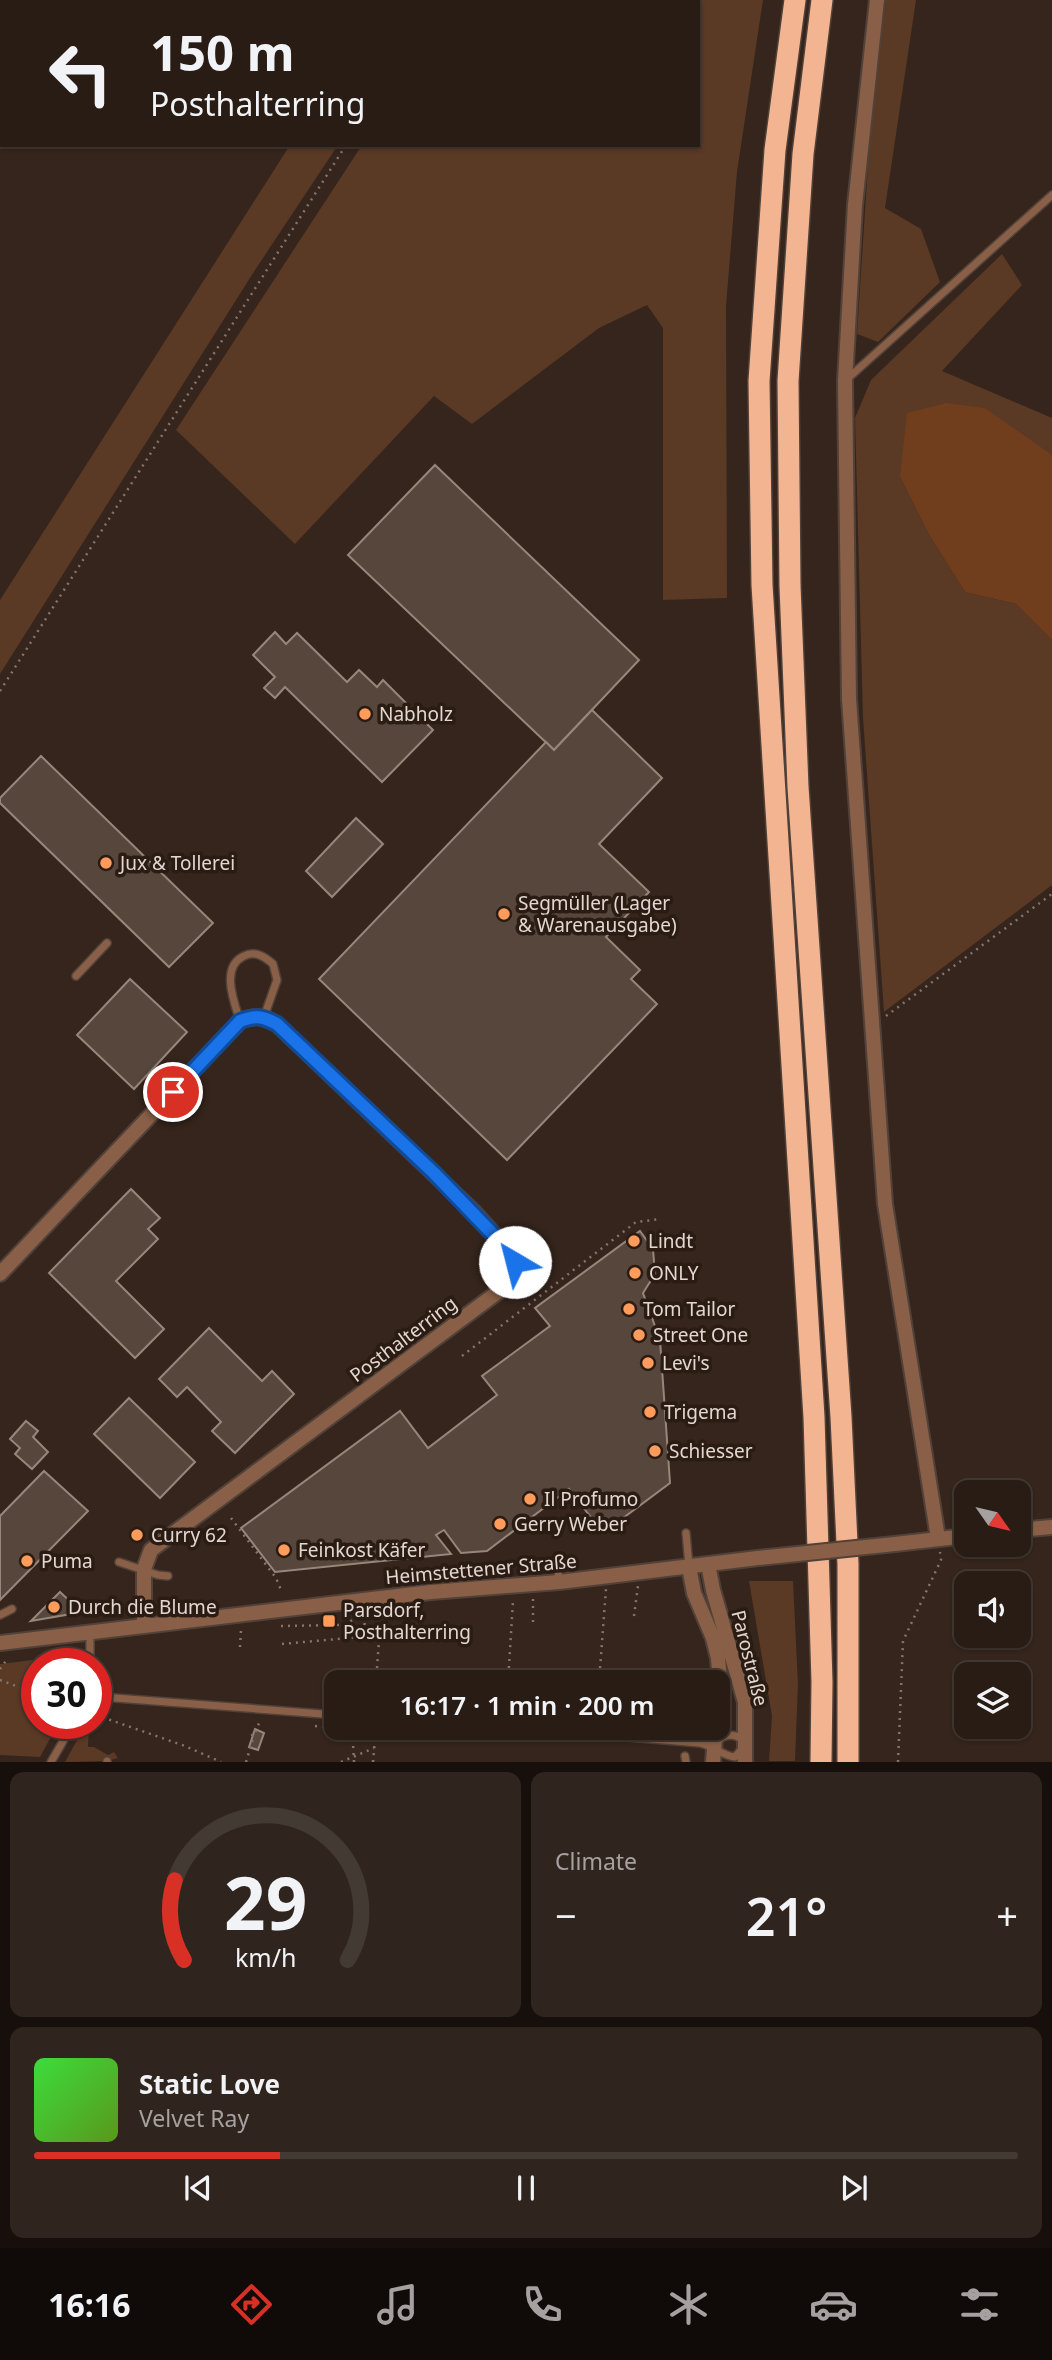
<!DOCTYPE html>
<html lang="en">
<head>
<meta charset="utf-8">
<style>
  :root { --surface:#281c15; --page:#30251e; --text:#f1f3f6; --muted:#a5a1a0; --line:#443a34; --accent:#d93025 }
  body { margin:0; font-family:"Noto Sans",sans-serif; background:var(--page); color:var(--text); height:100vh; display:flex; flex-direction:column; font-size:26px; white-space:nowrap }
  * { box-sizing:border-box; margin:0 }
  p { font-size:23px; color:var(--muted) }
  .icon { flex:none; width:38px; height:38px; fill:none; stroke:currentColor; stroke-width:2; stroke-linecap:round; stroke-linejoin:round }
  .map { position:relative; height:1762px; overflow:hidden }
  .sheet { display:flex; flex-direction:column; gap:10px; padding:10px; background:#160f0c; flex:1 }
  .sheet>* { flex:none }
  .hud { position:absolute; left:0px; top:0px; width:700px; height:147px; box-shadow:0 2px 5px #0004,0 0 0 2px var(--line); background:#281c15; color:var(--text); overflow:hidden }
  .needle { width:46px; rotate:124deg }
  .controls { position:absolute; left:954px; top:1480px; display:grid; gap:14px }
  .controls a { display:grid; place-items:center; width:77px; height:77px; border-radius:14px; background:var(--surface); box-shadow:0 2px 5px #0004,0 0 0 2px var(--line); font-size:35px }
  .speed { position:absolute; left:21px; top:1648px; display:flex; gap:14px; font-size:35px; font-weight:700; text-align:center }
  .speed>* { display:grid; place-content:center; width:91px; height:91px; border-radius:50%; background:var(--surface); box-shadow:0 2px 5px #0004,0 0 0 2px var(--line); line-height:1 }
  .speed .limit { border:10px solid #d22; background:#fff; color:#111 }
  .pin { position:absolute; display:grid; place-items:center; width:60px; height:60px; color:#fff; margin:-30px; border:4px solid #fff; border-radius:50%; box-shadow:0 2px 7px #0007 }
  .me { position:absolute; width:77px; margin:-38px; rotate:323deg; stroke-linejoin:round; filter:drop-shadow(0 0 5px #0008) }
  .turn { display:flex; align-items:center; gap:24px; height:147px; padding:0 35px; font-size:32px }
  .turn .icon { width:91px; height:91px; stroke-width:2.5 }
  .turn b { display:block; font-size:49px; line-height:60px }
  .big { font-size:52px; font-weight:600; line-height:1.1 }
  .sheet .tile { flex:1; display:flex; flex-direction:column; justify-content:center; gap:10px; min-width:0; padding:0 24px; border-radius:14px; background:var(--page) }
  .sheet .dial { align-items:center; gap:0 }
  .dial svg { height:182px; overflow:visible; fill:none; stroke:var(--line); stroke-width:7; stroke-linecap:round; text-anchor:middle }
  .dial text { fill:var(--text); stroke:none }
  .song { display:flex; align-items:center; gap:21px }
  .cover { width:84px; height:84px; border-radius:10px; background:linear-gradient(135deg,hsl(120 70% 55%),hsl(90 70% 35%)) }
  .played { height:7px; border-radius:4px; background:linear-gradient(90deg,var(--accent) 25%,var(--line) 25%) }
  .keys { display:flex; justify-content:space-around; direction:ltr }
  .heat { display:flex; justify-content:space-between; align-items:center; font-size:38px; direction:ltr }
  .sheet .tiles { flex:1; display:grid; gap:10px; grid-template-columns:1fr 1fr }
  .tile:last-child { grid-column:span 2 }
  .trip { position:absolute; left:324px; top:1670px; width:406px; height:70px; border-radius:14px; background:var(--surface); box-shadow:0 2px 5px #0004,0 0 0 2px var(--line); font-weight:600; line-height:70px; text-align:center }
  .tabs { display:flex; height:112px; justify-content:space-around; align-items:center; background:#100b08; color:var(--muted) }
  .tabs .icon { width:49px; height:49px }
  .tabs .current { color:var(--accent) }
  .tabs b { font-size:32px; color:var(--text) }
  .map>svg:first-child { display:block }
  .green { fill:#5a3925 }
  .water { fill:#703e1d }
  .building { fill:#57463c; stroke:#99867b; stroke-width:2 }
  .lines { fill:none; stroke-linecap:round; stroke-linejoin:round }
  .lane-casing { stroke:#514139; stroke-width:10 }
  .street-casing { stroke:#514139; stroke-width:18 }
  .highway-casing { stroke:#514139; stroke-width:24 }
  .path { stroke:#83756e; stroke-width:2.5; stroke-dasharray:2 5; stroke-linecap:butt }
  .lane { stroke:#896047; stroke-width:7 }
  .street { stroke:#896047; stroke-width:14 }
  .highway { stroke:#f3b591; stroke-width:21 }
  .street-bridge-casing { stroke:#514139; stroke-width:18; stroke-linecap:butt }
  .street-bridge { stroke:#896047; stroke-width:14 }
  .route-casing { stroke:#114b97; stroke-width:18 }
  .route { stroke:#1a73e8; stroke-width:12 }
  .poi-dot { fill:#ff9b5b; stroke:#2a1c13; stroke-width:2.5 }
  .labels { text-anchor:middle; stroke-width:7; stroke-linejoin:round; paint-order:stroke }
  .poi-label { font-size:19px; fill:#e2d7d1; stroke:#2a1c13; text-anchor:start }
  .street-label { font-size:19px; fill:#e2d7d1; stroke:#2a1c13 }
</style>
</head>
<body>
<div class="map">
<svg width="1052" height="1762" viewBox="0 0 1052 1762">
  <rect width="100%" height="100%" fill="#35251c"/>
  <g class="green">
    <polygon points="456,0 763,0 737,172 726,306 727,598 663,600 663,328 647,305 599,328 472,424 434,396 295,544 176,430 362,145 698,145 698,2 455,2"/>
    <polygon points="886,0 916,0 885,208 921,229 940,282 878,342 857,334 872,103"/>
    <polygon points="290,145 338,145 257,267 0,674 0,600"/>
    <polygon points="1002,254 1022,285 942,371 1052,418 1052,455 1049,453 900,477 929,535 965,592 1016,604 1052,640 1052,885 884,1012 863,718 855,418 871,380"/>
    <polygon points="749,1581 793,1581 798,1684 795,1761 769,1761 772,1716"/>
    <polygon points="81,1654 80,1664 37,1664 37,1724 58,1724 40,1757 0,1755 0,1664"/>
    <polygon points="86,1724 89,1724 88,1747 94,1747 108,1755 114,1752 118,1758 107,1761 65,1762"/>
  </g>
  <polygon class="water" points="946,403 985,408 1052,455 1052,640 1016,604 965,592 929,535 900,477 907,413"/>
  <g class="building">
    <polygon points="435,465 639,660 554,750 348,555"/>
    <polygon points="275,632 286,644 297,633 347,682 359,670 377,687 383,680 433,730 382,782 285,687 275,698 264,688 275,677 253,655"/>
    <polygon points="592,710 662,778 599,844 649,892 606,937 640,970 631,979 657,1004 507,1160 319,979 546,742 554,750"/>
    <polygon points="41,756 213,923 169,967 0,803 0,798"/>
    <polygon points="356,818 383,844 332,897 306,871"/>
    <polygon points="130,979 187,1032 134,1089 77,1035"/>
    <polygon points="131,1189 160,1218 148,1229 158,1239 116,1281 164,1329 135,1358 49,1273"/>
    <polygon points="640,1231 653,1249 655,1274 643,1293 660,1340 670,1483 603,1533 569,1489 487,1551 461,1553 444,1530 436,1535 451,1554 275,1572 241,1528 400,1411 428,1448 497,1395 482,1376 550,1326 535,1308"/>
    <polygon points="209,1328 262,1381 272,1371 294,1394 235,1453 212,1431 221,1422 187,1387 177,1397 159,1379"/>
    <polygon points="129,1398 195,1462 160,1498 94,1434"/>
    <polygon points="26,1421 38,1431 33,1437 48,1452 32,1469 15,1454 20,1448 10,1439"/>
    <polygon points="44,1471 88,1511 0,1600 0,1516"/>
    <polygon points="60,1592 74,1605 71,1614 31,1621"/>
    <polygon points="255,1729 264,1733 258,1750 249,1747"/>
  </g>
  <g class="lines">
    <defs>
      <g id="lane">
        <polyline points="846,380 1052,195"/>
        <polyline points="76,976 107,943"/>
        <path d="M240,1021C234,1002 220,967 244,956C255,950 265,957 273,964L277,980L264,1017"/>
        <polyline points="686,1533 689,1566"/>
        <polyline points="557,1560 559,1582"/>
        <polyline points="119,1562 158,1575 168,1576"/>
        <polyline points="0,1615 12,1609"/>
        <polyline points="90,1631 90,1664"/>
        <polyline points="96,1694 102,1697 336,1715"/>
        <path d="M508,1727L700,1743C715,1746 722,1756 735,1757L746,1744C738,1733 725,1732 716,1743"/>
        <polyline points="685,1756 686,1762"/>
        <polyline points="107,1761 107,1762"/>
        <polyline points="51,1762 73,1724"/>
      </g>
      <g id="street">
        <polyline points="877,0 855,205 845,381 849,699 885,1204 938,1538"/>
        <path d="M0,1274L240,1021C255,1015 262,1016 277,1024L474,1212L510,1252L515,1262L516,1274L498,1292L151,1550L144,1569V1625"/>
        <polyline points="1018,1530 1052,1527"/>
        <polyline points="895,1544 966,1536"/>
        <polyline points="708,1564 713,1590 745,1702 745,1762"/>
        <polyline points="689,1567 694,1593 713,1638 718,1658 720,1681 718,1713"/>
        <polyline points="0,1643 431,1592 559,1582 758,1558"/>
        <polyline points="713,1762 716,1727"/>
      </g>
      <g id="highway">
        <polyline points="795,0 775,150 759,381 762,585 814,1417 822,1682 821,1762"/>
        <polyline points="822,0 803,154 788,381 790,586 798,787 841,1417 848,1564 848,1762"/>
      </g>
    </defs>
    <use href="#lane" class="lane-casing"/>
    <use href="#street" class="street-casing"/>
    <use href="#highway" class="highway-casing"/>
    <g class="path">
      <polyline points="439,2 440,0"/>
      <polyline points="0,691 346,145"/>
      <polyline points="886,1016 1052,894"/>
      <polyline points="462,1356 636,1222 661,1219"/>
      <polyline points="231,1518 276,1578 281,1590"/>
      <polyline points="533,1599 533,1625"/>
      <polyline points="365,1616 364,1634 378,1635"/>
      <polyline points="634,1616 638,1586"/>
      <polyline points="281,1626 340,1625 364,1616"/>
      <polyline points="282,1644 359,1637 364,1634"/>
      <polyline points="240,1647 241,1630"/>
      <polyline points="0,1669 8,1658"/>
      <polyline points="0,1680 37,1694"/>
      <polyline points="376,1682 381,1612"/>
      <polyline points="508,1682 513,1601"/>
      <polyline points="599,1682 606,1589"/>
      <polyline points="96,1715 185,1746 221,1762"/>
      <polyline points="315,1726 376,1732"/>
      <polyline points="246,1762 254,1736 252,1735 254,1735 260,1721"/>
      <polyline points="341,1762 374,1748"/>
      <polyline points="354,1762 353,1744 357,1731"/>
      <polyline points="373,1762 376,1727"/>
      <polyline points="898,1762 903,1641 941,1560 940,1552"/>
    </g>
    <use href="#lane" class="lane"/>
    <use href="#street" class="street"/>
    <use href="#highway" class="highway"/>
    <defs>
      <polyline id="street-bridge" points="758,1558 895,1544"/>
    </defs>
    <use href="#street-bridge" class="street-bridge-casing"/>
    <use href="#street-bridge" class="street-bridge"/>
  </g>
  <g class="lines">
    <defs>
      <path id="route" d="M173,1092L240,1021C255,1015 262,1016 277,1024L435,1174L510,1252L515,1262"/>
    </defs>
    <use href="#route" class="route-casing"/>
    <use href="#route" class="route"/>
  </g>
  <g class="poi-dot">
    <circle cx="365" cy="714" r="7"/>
    <circle cx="106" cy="863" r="7"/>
    <circle cx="504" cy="914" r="7"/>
    <circle cx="634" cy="1241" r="7"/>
    <circle cx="635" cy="1273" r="7"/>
    <circle cx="629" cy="1309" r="7"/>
    <circle cx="639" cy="1335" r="7"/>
    <circle cx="648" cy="1363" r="7"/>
    <circle cx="650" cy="1412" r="7"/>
    <circle cx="655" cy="1451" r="7"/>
    <circle cx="530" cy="1499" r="7"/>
    <circle cx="500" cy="1524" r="7"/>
    <circle cx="137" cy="1535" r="7"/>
    <circle cx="284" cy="1550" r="7"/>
    <circle cx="27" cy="1561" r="7"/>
    <circle cx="54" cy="1607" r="7"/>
    <rect x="322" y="1614" width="14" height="14" rx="3.5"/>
  </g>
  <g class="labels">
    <g class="poi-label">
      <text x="379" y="721">Nabholz</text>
      <text x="120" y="870">Jux &amp; Tollerei</text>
      <text x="518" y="910">Segmüller (Lager<tspan x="518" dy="22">&amp; Warenausgabe)</tspan></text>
      <text x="648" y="1248">Lindt</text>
      <text x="649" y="1280">ONLY</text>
      <text x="643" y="1316">Tom Tailor</text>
      <text x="653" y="1342">Street One</text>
      <text x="662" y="1370">Levi's</text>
      <text x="664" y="1419">Trigema</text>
      <text x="669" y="1458">Schiesser</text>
      <text x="544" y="1506">Il Profumo</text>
      <text x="514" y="1531">Gerry Weber</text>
      <text x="151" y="1542">Curry 62</text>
      <text x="298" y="1557">Feinkost Käfer</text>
      <text x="41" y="1568">Puma</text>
      <text x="68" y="1614">Durch die Blume</text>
      <text x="343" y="1617">Parsdorf,<tspan x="343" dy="22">Posthalterring</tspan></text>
    </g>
    <g class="street-label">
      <text transform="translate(403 1339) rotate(-37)" y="7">Posthalterring</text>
      <text transform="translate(481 1569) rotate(-5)" y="7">Heimstettener Straße</text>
      <text transform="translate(750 1658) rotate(76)" y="7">Parostraße</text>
    </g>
  </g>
</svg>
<div class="controls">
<a><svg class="needle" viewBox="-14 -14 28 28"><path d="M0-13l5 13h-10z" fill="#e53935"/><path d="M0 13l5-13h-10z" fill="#a5a1a0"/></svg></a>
<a><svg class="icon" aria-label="sound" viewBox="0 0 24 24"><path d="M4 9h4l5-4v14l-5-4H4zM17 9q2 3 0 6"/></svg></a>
<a><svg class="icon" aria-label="layers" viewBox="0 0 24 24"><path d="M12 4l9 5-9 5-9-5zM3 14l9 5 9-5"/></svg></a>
</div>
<div class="speed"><div class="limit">30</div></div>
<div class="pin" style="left:173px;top:1092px;background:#d93025"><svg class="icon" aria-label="arrive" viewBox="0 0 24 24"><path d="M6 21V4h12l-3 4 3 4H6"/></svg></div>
<svg class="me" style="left:515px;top:1262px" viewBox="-20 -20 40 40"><circle r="19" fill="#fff"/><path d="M0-13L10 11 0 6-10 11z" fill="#1a73e8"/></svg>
<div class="trip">16:17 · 1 min · 200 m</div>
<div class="hud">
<div class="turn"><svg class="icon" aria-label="left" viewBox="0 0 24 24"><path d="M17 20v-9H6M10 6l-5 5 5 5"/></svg><div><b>150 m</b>Posthalterring</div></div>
</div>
</div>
<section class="sheet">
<div class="tiles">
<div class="tile dial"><svg viewBox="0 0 100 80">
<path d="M14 69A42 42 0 1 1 86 69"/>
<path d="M14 69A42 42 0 0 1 10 34" stroke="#d93025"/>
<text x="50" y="56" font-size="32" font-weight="700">29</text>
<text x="50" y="72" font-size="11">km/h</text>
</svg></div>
<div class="tile"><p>Climate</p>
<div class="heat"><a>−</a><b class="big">21°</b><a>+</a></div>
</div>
<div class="tile">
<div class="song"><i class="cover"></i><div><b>Static Love</b><p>Velvet Ray</p></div></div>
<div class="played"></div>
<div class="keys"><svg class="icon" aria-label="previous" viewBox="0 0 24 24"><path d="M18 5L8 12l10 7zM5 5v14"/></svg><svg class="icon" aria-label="pause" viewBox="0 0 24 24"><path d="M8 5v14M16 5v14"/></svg><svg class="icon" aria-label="next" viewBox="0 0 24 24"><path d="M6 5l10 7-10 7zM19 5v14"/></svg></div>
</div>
</div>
</section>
<nav class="tabs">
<b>16:16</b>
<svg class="icon current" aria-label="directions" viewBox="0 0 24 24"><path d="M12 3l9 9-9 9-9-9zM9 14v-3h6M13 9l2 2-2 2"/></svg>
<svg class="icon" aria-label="music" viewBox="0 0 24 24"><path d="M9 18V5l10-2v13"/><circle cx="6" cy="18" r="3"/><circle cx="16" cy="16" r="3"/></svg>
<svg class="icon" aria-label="phone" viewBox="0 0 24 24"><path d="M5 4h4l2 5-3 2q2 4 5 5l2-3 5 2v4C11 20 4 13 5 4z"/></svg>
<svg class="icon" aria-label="climate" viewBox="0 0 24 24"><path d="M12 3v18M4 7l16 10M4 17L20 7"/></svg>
<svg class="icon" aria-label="car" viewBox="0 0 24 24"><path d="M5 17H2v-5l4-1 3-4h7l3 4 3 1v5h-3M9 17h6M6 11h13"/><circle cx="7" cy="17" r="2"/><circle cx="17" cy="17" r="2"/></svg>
<svg class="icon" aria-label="filters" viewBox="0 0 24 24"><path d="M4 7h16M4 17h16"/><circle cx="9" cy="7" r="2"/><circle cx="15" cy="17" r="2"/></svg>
</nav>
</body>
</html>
